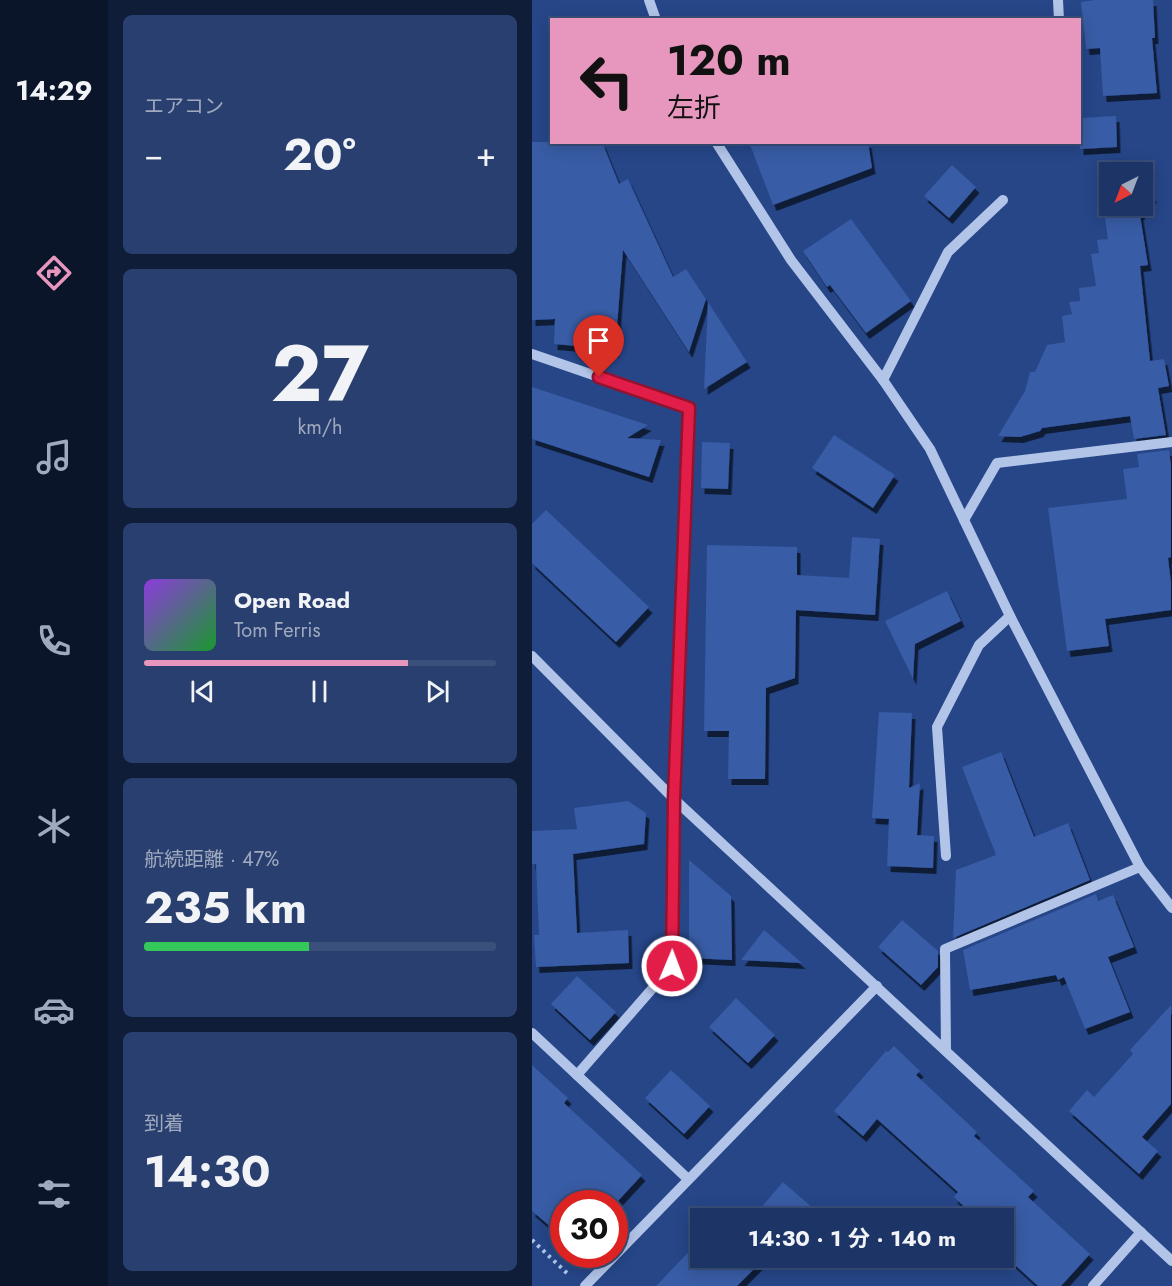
<!DOCTYPE html>
<html lang="ja">
<head>
<meta charset="utf-8">
<style>
  :root { --surface:#1c3466; --page:#293f6f; --text:#f1f3f6; --muted:#a0aabf; --line:#3a4f7a; --accent:#e797bd }
  body { margin:0; font-family:Jost,"Noto Sans JP",sans-serif; background:var(--page); color:var(--text); height:100vh; display:flex; flex-direction:column; font-size:22px; white-space:nowrap }
  * { box-sizing:border-box; margin:0 }
  p { font-size:20px; color:var(--muted) }
  .icon { flex:none; width:33px; height:33px; fill:none; stroke:currentColor; stroke-width:2; stroke-linecap:round; stroke-linejoin:round }
  .map { position:relative; flex:1; overflow:hidden }
  .sheet { display:flex; flex-direction:column; gap:15px; padding:15px; background:#0f1d38; width:424px }
  .sheet>* { flex:none }
  .hud { position:absolute; left:18px; top:18px; width:531px; height:126px; border-radius:0px; box-shadow:0 3px 15px #0003,0 0 0 2px var(--line); background:#e797bd; color:#111; overflow:hidden }
  .needle { width:39px; rotate:222deg }
  .controls { position:absolute; left:567px; top:162px; display:grid; gap:12px }
  .controls a { display:grid; place-items:center; width:54px; height:54px; border-radius:0px; background:var(--surface); box-shadow:0 3px 15px #0003,0 0 0 2px var(--line); font-size:30px }
  .speed { position:absolute; left:18px; top:1190px; display:flex; gap:12px; font-size:30px; font-weight:700; text-align:center }
  .speed>* { display:grid; place-content:center; width:78px; height:78px; border-radius:50%; background:var(--surface); box-shadow:0 3px 15px #0003,0 0 0 2px var(--line); line-height:1 }
  .speed .limit { border:9px solid #d22; background:#fff; color:#111 }
  .pin { position:absolute; display:grid; place-items:center; width:51px; height:51px; color:#fff; margin:-62px -26px; border-radius:50% 50% 50% 0; rotate:-45deg; box-shadow:0 0 6px #0007 }
  .pin .icon { rotate:45deg }
  .me { position:absolute; width:66px; margin:-33px; rotate:1deg; stroke-linejoin:round; filter:drop-shadow(0 0 4px #0008) }
  .turn { display:flex; align-items:center; gap:21px; height:126px; padding:0 18px; font-size:27px }
  .turn .icon { width:78px; height:78px; stroke-width:2.5 }
  .turn b { display:block; font-size:42px; line-height:51px }
  .big { font-size:45px; font-weight:700; line-height:1.1 }
  .sheet .widget { flex:1; display:flex; flex-direction:column; justify-content:center; gap:9px; min-width:0; padding:0 21px; border-radius:9px; background:var(--page) }
  .sheet .dial { align-items:center; gap:0 }
  .dial b { font-size:78px; line-height:1 }
  .song { display:flex; align-items:center; gap:18px }
  .cover { width:72px; height:72px; border-radius:9px; background:linear-gradient(135deg,hsl(270 70% 55%),hsl(130 70% 35%)) }
  .played { height:6px; border-radius:3px; background:linear-gradient(90deg,var(--accent) 75%,var(--line) 75%) }
  .keys { display:flex; justify-content:space-around; direction:ltr }
  .heat { display:flex; justify-content:space-between; align-items:center; font-size:33px; direction:ltr }
  .charge { height:9px; border-radius:4px; background:linear-gradient(90deg,#34c759 47%,var(--line) 0) }
  .trip { position:absolute; left:158px; top:1208px; width:324px; height:60px; border-radius:0px; background:var(--surface); box-shadow:0 3px 15px #0003,0 0 0 2px var(--line); font-weight:700; line-height:60px; text-align:center }
  main { display:flex; flex:1; min-height:0 }
  .tabs { display:flex; flex-direction:column; width:108px; justify-content:space-around; align-items:center; background:#0b1529; color:var(--muted) }
  .tabs .icon { width:42px; height:42px }
  .tabs .active { color:var(--accent) }
  .tabs b { font-size:27px; color:var(--text) }
  .map>svg:first-child { display:block }
  .building { fill:#375ba5; filter:url(#shadow) }
  .lines { fill:none; stroke-linecap:round; stroke-linejoin:round }
  .path { stroke:#b2c5e9; stroke-width:4; stroke-dasharray:3 4.5; stroke-linecap:butt }
  .minor { stroke:#b2c5e9; stroke-width:10 }
  .route-casing { stroke:#92132f; stroke-width:15 }
  .route { stroke:#e11d48; stroke-width:10 }
</style>
</head>
<body>
<main>
<nav class="tabs">
<b>14:29</b>
<svg class="icon active" aria-label="directions" viewBox="0 0 24 24"><path d="M12 3l9 9-9 9-9-9zM9 14v-3h6M13 9l2 2-2 2"/></svg>
<svg class="icon" aria-label="music" viewBox="0 0 24 24"><path d="M9 18V5l10-2v13"/><circle cx="6" cy="18" r="3"/><circle cx="16" cy="16" r="3"/></svg>
<svg class="icon" aria-label="phone" viewBox="0 0 24 24"><path d="M5 4h4l2 5-3 2q2 4 5 5l2-3 5 2v4C11 20 4 13 5 4z"/></svg>
<svg class="icon" aria-label="climate" viewBox="0 0 24 24"><path d="M12 3v18M4 7l16 10M4 17L20 7"/></svg>
<svg class="icon" aria-label="car" viewBox="0 0 24 24"><path d="M5 17H2v-5l4-1 3-4h7l3 4 3 1v5h-3M9 17h6M6 11h13"/><circle cx="7" cy="17" r="2"/><circle cx="17" cy="17" r="2"/></svg>
<svg class="icon" aria-label="filters" viewBox="0 0 24 24"><path d="M4 7h16M4 17h16"/><circle cx="9" cy="7" r="2"/><circle cx="15" cy="17" r="2"/></svg>
</nav>
<section class="sheet">
<div class="widget"><p>エアコン</p>
<div class="heat"><a>−</a><b class="big">20°</b><a>+</a></div>
</div>
<div class="widget dial"><b>27</b><p>km/h</p></div>
<div class="widget">
<div class="song"><i class="cover"></i><div><b>Open Road</b><p>Tom Ferris</p></div></div>
<div class="played"></div>
<div class="keys"><svg class="icon" aria-label="previous" viewBox="0 0 24 24"><path d="M18 5L8 12l10 7zM5 5v14"/></svg><svg class="icon" aria-label="pause" viewBox="0 0 24 24"><path d="M8 5v14M16 5v14"/></svg><svg class="icon" aria-label="next" viewBox="0 0 24 24"><path d="M6 5l10 7-10 7zM19 5v14"/></svg></div>
</div>
<div class="widget"><p>航続距離 · 47%</p><b class="big">235 km</b><div class="charge"></div></div>
<div class="widget"><p>到着</p><b class="big">14:30</b></div>
</section>
<div class="map">
<svg width="640" height="1286" viewBox="0 0 640 1286">
  <defs>
    <filter id="shadow"><feDropShadow dx="3.5" dy="6" stdDeviation="0" flood-color="#0009"/></filter>
  </defs>
  <rect width="100%" height="100%" fill="#264688"/>
  <g class="building">
    <polygon points="563,0 621,0 623,38 620,38 625,93 571,96 568,48 554,49 549,2"/>
    <polygon points="584,116 585,147 548,149 548,118"/>
    <polygon points="0,142 70,142 87,184 96,179 141,277 154,269 174,299 157,352 91,250 83,352 57,350 57,347 22,344 23,319 0,320"/>
    <polygon points="217,142 336,142 340,168 241,205"/>
    <polygon points="420,165 444,187 417,218 392,196"/>
    <polygon points="610,190 621,196 608,215 616,265 608,266 618,361 632,359 637,386 626,388 634,435 602,439 598,416 510,428 508,431 488,437 466,436 493,391 498,372 503,372 515,345 533,342 530,316 540,314 537,302 548,301 547,288 564,286 559,254 567,253 565,240 576,239 573,219 582,206 610,206"/>
    <polygon points="319,219 379,301 334,333 298,285 295,287 271,251"/>
    <polygon points="176,302 215,362 172,389"/>
    <polygon points="0,387 116,425 95,438 129,440 117,477 0,439"/>
    <polygon points="302,435 363,475 341,508 280,468"/>
    <polygon points="170,442 198,443 196,489 169,488"/>
    <polygon points="637,450 639,465 639,557 636,558 639,583 639,610 573,619 577,646 535,651 516,508 595,499 591,469 607,467 605,454"/>
    <polygon points="14,510 117,607 84,642 0,563 0,524"/>
    <polygon points="320,537 348,539 343,615 264,610 263,678 234,688 233,779 196,779 197,731 172,731 175,545 265,547 265,575 317,578"/>
    <polygon points="415,591 429,621 383,644 381,679 353,621"/>
    <polygon points="347,712 380,713 377,788 388,783 385,835 402,836 401,868 355,866 357,819 340,818"/>
    <polygon points="469,752 502,837 536,823 558,880 421,938 424,870 464,855 430,767"/>
    <polygon points="96,801 114,813 112,844 41,854 45,933 96,930 97,963 4,967 2,935 7,935 4,864 0,864 0,831 45,829 42,808"/>
    <polygon points="157,860 199,896 200,960 157,958"/>
    <polygon points="564,894 566,901 581,895 602,947 576,957 598,1012 553,1029 532,977 526,980 524,975 438,990 431,950"/>
    <polygon points="370,920 406,951 406,967 389,985 346,947"/>
    <polygon points="232,930 270,963 209,960"/>
    <polygon points="45,976 84,1012 58,1040 19,1004"/>
    <polygon points="204,998 243,1035 216,1063 177,1027"/>
    <polygon points="639,1005 639,1104 610,1137 626,1151 607,1174 537,1111 555,1090 562,1097 601,1054 598,1050"/>
    <polygon points="362,1046 388,1071 384,1075 445,1132 442,1136 502,1191 496,1197 558,1254 529,1286 506,1286 471,1254 471,1218 444,1218 422,1197 426,1192 345,1119 331,1136 302,1111 354,1051 356,1052"/>
    <polygon points="0,1065 36,1098 32,1103 110,1175 84,1203 32,1203 32,1238 0,1211"/>
    <polygon points="139,1070 178,1106 152,1134 113,1098"/>
    <polygon points="251,1182 281,1208 272,1218 220,1218"/>
    <polygon points="168,1240 168,1257 234,1257 205,1286 124,1286"/>
  </g>
  <g class="lines">
    <polyline class="path" points="0,1240 37,1275"/>
    <g class="minor">
      <polyline points="117,0 124,20"/>
      <polyline points="526,0 527,20"/>
      <polyline points="184,142 259,260 351,380 398,449 478,616 608,867 640,908"/>
      <polyline points="0,354 157,408 142,799 140,966 45,1075"/>
      <polyline points="351,380 416,252 471,200"/>
      <polyline points="432,520 465,463 640,442"/>
      <polyline points="0,656 142,799 640,1261"/>
      <polyline points="414,856 405,727 447,645 478,616"/>
      <polyline points="0,1033 156,1179"/>
      <polyline points="414,1050 413,949 608,867"/>
      <polyline points="53,1286 345,986"/>
      <polyline points="561,1286 609,1232"/>
    </g>
  </g>
  <g class="lines">
    <defs>
      <polyline id="route" points="67,377 157,408 142,799 140,966"/>
    </defs>
    <use href="#route" class="route-casing"/>
    <use href="#route" class="route"/>
  </g>
</svg>
<div class="controls">
<a><svg class="needle" viewBox="-14 -14 28 28"><path d="M0-13l5 13h-10z" fill="#e53935"/><path d="M0 13l5-13h-10z" fill="#a0aabf"/></svg></a>
</div>
<div class="speed"><div class="limit">30</div></div>
<div class="pin" style="left:67px;top:377px;background:#d93025"><svg class="icon" aria-label="arrive" viewBox="0 0 24 24"><path d="M6 21V4h12l-3 4 3 4H6"/></svg></div>
<svg class="me" style="left:140px;top:966px" viewBox="-20 -20 40 40"><circle r="17" fill="#e11d48" stroke="#fff" stroke-width="3"/><path d="M0-11L8 9 0 5-8 9z" fill="#fff"/></svg>
<div class="trip">14:30 · 1 分 · 140 m</div>
<div class="hud">
<div class="turn"><svg class="icon" aria-label="left" viewBox="0 0 24 24"><path d="M17 20v-9H6M10 6l-5 5 5 5"/></svg><div><b>120 m</b>左折</div></div>
</div>
</div>
</main>
</body>
</html>
